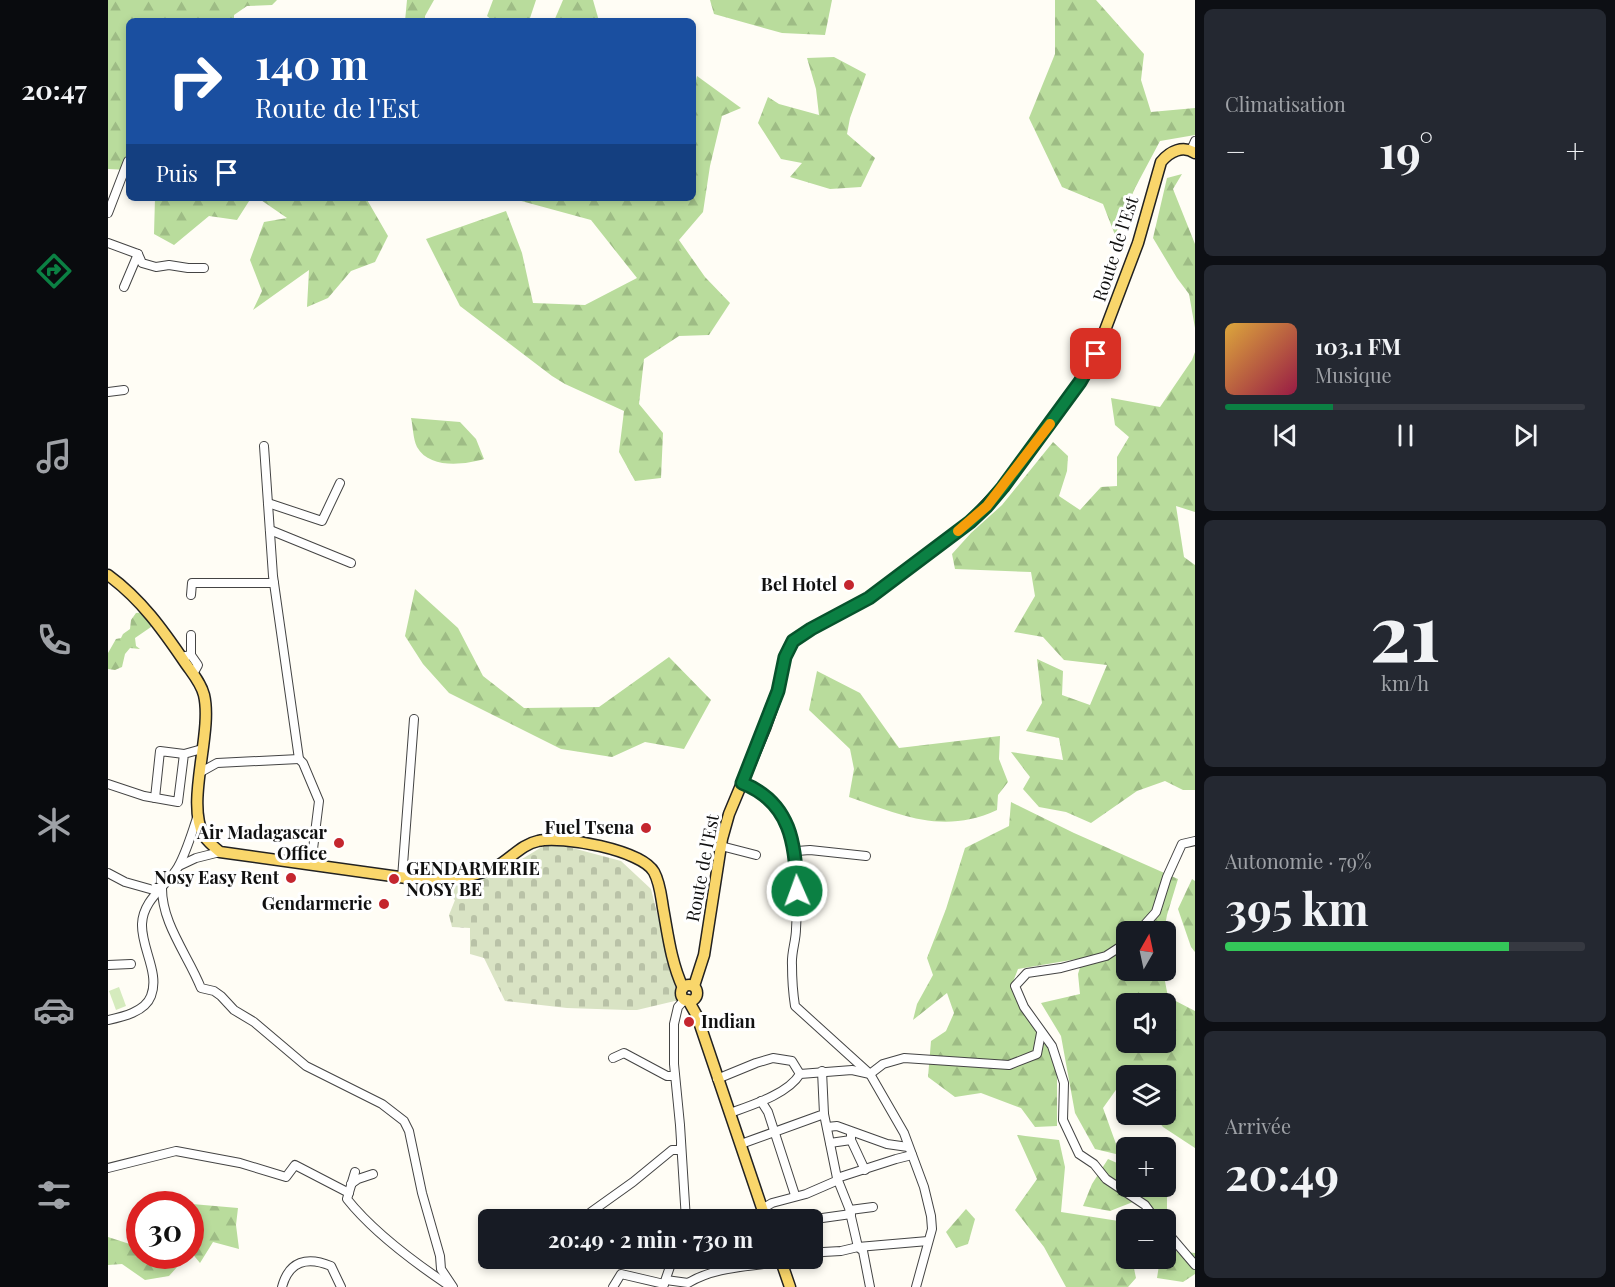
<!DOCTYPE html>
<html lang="fr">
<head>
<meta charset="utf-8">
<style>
  :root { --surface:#171b24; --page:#242831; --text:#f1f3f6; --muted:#9ea1a6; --line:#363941; --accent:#0b8043 }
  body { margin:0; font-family:"Playfair Display",serif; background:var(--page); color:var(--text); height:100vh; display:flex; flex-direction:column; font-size:22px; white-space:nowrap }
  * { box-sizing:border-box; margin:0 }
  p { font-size:20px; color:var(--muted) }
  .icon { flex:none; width:33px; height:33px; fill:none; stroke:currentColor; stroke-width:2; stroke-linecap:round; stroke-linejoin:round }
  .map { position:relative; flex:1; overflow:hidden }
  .drawer { display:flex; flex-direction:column; gap:9px; padding:9px; background:#0d0f14; width:420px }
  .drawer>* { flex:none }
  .guide { position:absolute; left:18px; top:18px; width:570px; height:183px; border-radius:9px; box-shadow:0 3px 9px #0003; background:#1a4fa0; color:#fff; overflow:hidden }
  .needle { width:39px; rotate:9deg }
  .controls { position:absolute; left:1008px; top:921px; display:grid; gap:12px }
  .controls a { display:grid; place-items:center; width:60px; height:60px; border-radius:9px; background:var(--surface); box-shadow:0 3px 9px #0003; font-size:30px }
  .speed { position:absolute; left:18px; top:1191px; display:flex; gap:12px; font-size:30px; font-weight:700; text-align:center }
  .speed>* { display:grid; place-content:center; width:78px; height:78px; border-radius:50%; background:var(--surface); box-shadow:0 3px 9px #0003; line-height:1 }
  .speed .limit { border:9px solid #d22; background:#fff; color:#111 }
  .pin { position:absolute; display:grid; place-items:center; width:51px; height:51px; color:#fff; margin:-26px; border-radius:12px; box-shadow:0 3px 9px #0006 }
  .me { position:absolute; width:66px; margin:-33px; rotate:358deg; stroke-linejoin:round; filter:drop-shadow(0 0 4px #0008) }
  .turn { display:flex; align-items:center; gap:21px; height:126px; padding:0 30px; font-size:27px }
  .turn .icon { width:78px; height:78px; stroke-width:2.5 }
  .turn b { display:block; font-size:42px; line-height:51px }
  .then { display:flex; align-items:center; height:57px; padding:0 30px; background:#0003; gap:12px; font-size:22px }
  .big { font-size:45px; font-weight:700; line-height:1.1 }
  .drawer .widget { flex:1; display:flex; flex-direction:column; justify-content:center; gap:9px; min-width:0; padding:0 21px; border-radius:9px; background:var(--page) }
  .drawer .dial { align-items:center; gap:0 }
  .dial b { font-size:78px; line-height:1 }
  .song { display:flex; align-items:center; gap:18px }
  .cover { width:72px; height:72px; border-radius:9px; background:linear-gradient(135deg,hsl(40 70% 55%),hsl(340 70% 35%)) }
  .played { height:6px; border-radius:3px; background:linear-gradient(90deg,var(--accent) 30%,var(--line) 30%) }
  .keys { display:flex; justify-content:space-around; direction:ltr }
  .heat { display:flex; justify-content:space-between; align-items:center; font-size:33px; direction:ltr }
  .charge { height:9px; border-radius:4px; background:linear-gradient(90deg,#34c759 79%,var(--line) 0) }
  .trip { position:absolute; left:370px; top:1209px; width:345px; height:60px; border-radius:9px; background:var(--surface); box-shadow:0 3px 9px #0003; font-weight:700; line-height:60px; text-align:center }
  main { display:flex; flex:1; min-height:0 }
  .menu { display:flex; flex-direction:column; width:108px; justify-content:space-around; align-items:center; background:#090b0e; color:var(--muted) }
  .menu .icon { width:42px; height:42px }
  .menu .current { color:var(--accent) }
  .menu b { font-size:27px; color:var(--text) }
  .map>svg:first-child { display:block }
  .forest { fill:url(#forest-firs); fill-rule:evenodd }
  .cemetery { fill:url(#cemetery-stones) }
  .park { fill:#d5ebbd }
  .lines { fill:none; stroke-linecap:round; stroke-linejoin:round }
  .minor-casing { stroke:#444; stroke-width:10 }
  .major-casing { stroke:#222; stroke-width:13 }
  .minor { stroke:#fff; stroke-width:8 }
  .major { stroke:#f9d66b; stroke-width:10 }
  .route-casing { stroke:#07532c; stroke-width:15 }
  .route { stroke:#0b8043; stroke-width:10 }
  .slow { stroke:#f59e0b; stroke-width:10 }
  .poi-dot { fill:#c4262e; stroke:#fff; stroke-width:2 }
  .labels { text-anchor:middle; stroke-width:6; stroke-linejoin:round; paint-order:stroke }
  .street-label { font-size:18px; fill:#111; stroke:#fff }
  .poi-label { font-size:18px; font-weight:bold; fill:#111; stroke:#fff; text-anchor:end }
</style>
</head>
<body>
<main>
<nav class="menu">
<b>20:47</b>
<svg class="icon current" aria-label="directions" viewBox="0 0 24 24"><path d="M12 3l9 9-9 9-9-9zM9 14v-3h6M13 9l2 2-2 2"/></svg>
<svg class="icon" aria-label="music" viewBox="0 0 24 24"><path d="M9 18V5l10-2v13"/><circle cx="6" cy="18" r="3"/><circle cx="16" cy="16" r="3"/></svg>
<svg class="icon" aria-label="phone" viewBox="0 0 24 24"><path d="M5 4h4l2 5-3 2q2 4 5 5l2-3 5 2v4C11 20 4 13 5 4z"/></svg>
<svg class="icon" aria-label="climate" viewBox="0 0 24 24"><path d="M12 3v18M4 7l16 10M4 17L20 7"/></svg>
<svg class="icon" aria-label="car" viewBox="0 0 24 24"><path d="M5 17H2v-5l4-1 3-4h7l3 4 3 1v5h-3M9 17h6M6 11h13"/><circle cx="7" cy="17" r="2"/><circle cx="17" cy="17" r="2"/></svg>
<svg class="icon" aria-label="filters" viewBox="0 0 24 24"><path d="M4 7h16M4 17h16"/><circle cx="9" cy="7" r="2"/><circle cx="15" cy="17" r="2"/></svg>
</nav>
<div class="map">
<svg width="1087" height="1287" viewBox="0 0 1087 1287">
  <defs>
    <pattern id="forest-firs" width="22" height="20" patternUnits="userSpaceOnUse" patternTransform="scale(1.5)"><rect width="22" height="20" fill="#b9dc9c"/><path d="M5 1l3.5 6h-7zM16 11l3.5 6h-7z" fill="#9ebc85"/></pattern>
    <pattern id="cemetery-stones" width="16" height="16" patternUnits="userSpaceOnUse" patternTransform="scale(1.5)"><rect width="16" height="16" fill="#d9e3c4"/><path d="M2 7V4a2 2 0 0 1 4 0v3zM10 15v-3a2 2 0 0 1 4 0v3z" fill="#b9c2a7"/></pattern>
  </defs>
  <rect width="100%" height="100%" fill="#fffdf5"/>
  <g class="forest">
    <polygon points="0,0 169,0 164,5 139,6 126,15 126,21 21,21 21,170 0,169"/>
    <polygon points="299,0 326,0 317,16 317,21 297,21"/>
    <polygon points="385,0 428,0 422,18 428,21 385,21 379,16"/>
    <polygon points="455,0 485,0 491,21 446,21"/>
    <polygon points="602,0 724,0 717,35 674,33 606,14"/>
    <polygon points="947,0 988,0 1036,54 1033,80 1043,112 1087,108 1087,135 1052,141 1027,188 1007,235 995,204 954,187 921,118 947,54"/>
    <polygon points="726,57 758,74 742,118 739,134 767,158 753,187 722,189 682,177 694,163 673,159 650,123 660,97 671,104 711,115 708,89 699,58"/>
    <polygon points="589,76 633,108 614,116 602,166 595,212 571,240 597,277 622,303 601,335 571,336 536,359 531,404 555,433 553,478 527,481 511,452 516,411 457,384 444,376 352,306 318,239 398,211 414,253 425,303 477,305 529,278 483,220 406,199 585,198 585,95"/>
    <polygon points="1074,174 1065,189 1087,244 1087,328 1081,294 1069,278 1045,238 1059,178"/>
    <polygon points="47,198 143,198 129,220 101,216 66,245 46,234"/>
    <polygon points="150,198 258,198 280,236 267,262 243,271 220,298 199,307 201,270 145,310 154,291 142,260 156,222 179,218"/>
    <polygon points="1087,352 1087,512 1068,506 1076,557 1087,565 1087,790 1075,790 1057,781 1029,791 983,823 958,812 931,807 915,789 922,777 903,752 955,760 951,738 918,731 934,703 929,659 955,671 954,695 982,705 999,665 956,660 935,637 906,632 927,596 923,572 847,569 844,554 863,533 894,505 945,442 960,456 959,471 951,496 972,510 993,487 1009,486 1009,457 1021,437 1007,425 1003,398 1052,407 1084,360"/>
    <path d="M303,418L352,422L368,439L376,459C356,465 321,469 309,447C305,439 305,426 303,418Z"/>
    <polygon points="307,589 350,628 375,676 416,708 491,707 561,657 603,700 576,749 537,742 504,757 453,749 341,693 315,664 297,636"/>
    <polygon points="37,612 41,615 43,627 27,638 28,646 32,649 22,648 17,654 14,667 7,670 0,669 0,653 8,639 13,638 15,634 22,629 23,620 28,613"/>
    <path d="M709,671L752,693L791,748L892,736L891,759L900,782L890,795L889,810C835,835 793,815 741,797L746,769L742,749L701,710Z"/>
    <path d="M903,802L966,833L1070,879L1059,915L1056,931L1018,932V970L1055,971L1060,997L1087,1011V1148L1055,1127L1045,1115L1058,1114V1076H1018V1092L1010,1087L995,1108L1012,1155L987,1149L967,1113L953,1036L933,1003L972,994L970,974L975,958L910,969L903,987L912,1007L949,1062V1126L927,1127L913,1108L873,1093L847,1097L820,1077L823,1041L838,1031L846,1013L839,993L805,1020L809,1004L825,975L819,958L838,909L857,848L901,826ZM1018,1004H1058V1042H1018Z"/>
    <polygon points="1084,879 1087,881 1087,952 1083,947 1070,909"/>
    <polygon points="909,1135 951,1140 957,1167 953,1212 1017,1222 1018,1258 1024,1259 1028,1278 1020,1287 958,1287 936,1247 907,1210 929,1179"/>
    <polygon points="1000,1159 1018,1167 1018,1186 1058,1186 1059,1184 1059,1217 1030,1200 1002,1211 975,1206 984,1184"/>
    <polygon points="84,1204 130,1208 128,1225 131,1249 105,1242 92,1263 83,1252 83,1236 88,1233"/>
    <polygon points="858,1209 867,1219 860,1244 848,1248 838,1232"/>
    <polygon points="0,1237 31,1247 32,1256 79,1256 61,1276 37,1280 14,1264 0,1265"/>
    <polygon points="1058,1250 1087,1253 1087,1274 1075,1282 1049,1278 1052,1259 1058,1258"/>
  </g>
  <polygon class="cemetery" points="442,842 513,861 543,889 571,1000 529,1010 519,1010 459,1008 397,1001 376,958 362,954 362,928 344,927 341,915 347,900 343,897 342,880 364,879 394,871"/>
  <polygon class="park" points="11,987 18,1006 8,1010 1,991"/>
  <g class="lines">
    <defs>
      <g id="minor">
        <polyline points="1083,150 1087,141"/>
        <polyline points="0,213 20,161"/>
        <polyline points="0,243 30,254 34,263 48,267 61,265 80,268 96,268"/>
        <polyline points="16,287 30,254"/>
        <polyline points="0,392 16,390"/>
        <polyline points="156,446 165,576 191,759 195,763 211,801 203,865"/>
        <polyline points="160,503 214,521 232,483"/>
        <polyline points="162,530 243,563"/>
        <polyline points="83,595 84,583 166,583"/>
        <polyline points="83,635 83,655"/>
        <polyline points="73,657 83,655 90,665 85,674"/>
        <polyline points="93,772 109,763 191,759"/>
        <path d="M634,783C694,806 691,874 688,929C688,941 683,953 684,965C684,979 685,993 687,1006L762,1074L796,1133L816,1187L823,1216L824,1229L808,1287"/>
        <polyline points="0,784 36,796 70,802 76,754 94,749"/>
        <polyline points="47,798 52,751 76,754"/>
        <polyline points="613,846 648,855"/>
        <polyline points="689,857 689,851 702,850 758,856"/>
        <polyline points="71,866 88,858 112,852"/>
        <polyline points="0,873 17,882 49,891"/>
        <polyline points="294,878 306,719"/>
        <path d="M54,886C53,923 80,955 93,988L106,991L113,996L126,1010L146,1022L198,1066L274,1104L296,1121L301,1131L314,1193L332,1256L333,1269L345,1287"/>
        <polyline points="1030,932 1048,912 1059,877 1074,844 1087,841"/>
        <polyline points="1018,943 998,956 953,968 919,973 907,986 916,1007 944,1046 956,1083 955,1120 971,1154 986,1164 998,1179 1037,1205 1048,1220"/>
        <polyline points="0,965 23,964"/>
        <polyline points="577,999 570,1007 566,1024 566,1064 572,1125 578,1220"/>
        <path d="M0,1020C14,1017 37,1012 43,996C52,973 33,948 34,924C35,899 59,886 70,867C79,851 84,832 90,815"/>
        <polyline points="505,1058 516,1053 559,1076 567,1076"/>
        <polyline points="609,1079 648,1063 665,1058 684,1061 692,1074"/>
        <polyline points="653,1101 660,1112 687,1195"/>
        <path d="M622,1113C644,1105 680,1094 692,1074L744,1070L762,1074L775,1064L796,1058L901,1065L929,1054L933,1033"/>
        <polyline points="716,1114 729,1178 741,1208 750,1247 755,1251 762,1287"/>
        <polyline points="719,1127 729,1126 779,1144 800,1147"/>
        <polyline points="743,1132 743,1140 757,1170"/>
        <polyline points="722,1143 743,1140"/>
        <polyline points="633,1144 716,1114 714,1071"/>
        <polyline points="0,1168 68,1151 132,1163 178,1177 187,1165 241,1193"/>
        <path d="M247,1172L239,1199C266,1233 307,1263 343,1287"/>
        <polyline points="243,1184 250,1179 265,1174"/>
        <polyline points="654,1209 664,1203 698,1194 728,1181 729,1178 788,1159 804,1155"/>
        <polyline points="742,1210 765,1207"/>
        <polyline points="477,1220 483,1212 525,1182 564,1150 573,1150 573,1145"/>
        <polyline points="700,1220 743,1214"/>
        <polyline points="1058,1231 1087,1265"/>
        <polyline points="705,1254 715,1252 733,1251 750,1247 820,1241"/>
        <path d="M558,1280L580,1283C613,1263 653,1268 690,1258"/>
        <polyline points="556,1284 565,1258"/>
        <path d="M174,1287C181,1261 199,1256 223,1266L233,1287"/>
        <polyline points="505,1287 513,1274 556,1284"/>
      </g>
      <g id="major">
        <path d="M0,575C33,599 55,630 78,664C85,674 93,683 96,695C105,733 77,803 96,836C100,842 106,847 112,852L320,881C343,879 371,877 391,865C404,857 415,844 430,841C453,835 534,850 546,872C552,883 553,896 555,908C560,935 563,962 575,988"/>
        <circle cx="581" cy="993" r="8"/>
        <path d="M586,986L596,955L614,839L621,814L657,728L670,691L677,657L685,641L703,629L761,598L862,522L895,487L972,382L988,354L1030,243L1053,162C1062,151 1075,145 1087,153"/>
        <polyline points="580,1000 589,1016 658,1220"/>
        <polyline points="672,1258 682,1287"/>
      </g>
    </defs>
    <use href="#minor" class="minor-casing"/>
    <use href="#major" class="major-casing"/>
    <use href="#minor" class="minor"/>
    <use href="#major" class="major"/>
  </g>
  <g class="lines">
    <defs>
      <path id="route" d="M689,891C688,845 683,802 634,783L670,691L677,657L685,641L703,629L761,598L862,522L879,506L895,487L972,382L988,354"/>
    </defs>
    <use href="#route" class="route-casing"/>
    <use href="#route" class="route"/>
    <polyline class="slow" points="850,531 879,506 942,424"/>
  </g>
  <g class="poi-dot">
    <circle cx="741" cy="585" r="6"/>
    <circle cx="538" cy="828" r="6"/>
    <circle cx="231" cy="843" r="6"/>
    <circle cx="183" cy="878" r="6"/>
    <circle cx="286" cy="879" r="6"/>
    <circle cx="276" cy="904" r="6"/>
    <circle cx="581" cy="1022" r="6"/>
  </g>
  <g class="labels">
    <g class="street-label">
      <text transform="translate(1008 249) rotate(-72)" y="6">Route de l'Est</text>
      <text transform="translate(595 868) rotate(-79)" y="6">Route de l'Est</text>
    </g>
    <g class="poi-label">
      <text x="729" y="591">Bel Hotel</text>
      <text x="526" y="834">Fuel Tsena</text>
      <text x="219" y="839">Air Madagascar<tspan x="219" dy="21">Office</tspan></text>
      <text x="298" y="875" text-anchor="start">GENDARMERIE<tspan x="298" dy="21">NOSY BE</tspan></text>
      <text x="171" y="884">Nosy Easy Rent</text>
      <text x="264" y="910">Gendarmerie</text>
      <text x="593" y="1028" text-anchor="start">Indian</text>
    </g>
  </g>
</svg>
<div class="controls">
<a><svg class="needle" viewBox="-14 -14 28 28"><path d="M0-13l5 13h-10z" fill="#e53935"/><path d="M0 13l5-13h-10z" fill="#9ea1a6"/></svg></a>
<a><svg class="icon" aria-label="sound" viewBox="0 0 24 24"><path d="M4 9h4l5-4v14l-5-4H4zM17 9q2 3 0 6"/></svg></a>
<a><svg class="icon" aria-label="layers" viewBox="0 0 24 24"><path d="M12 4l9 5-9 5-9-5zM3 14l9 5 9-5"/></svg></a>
<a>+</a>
<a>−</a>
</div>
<div class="speed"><div class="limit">30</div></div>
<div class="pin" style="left:988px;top:354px;background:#d93025"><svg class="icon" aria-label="arrive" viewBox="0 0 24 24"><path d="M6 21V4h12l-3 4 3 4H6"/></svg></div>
<svg class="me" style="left:689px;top:891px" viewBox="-20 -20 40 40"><circle r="17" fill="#0b8043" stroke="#fff" stroke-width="3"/><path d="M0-11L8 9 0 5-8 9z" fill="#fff"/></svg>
<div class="trip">20:49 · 2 min · 730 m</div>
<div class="guide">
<div class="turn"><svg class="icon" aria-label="right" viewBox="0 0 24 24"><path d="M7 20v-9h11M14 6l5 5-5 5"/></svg><div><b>140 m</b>Route de l'Est</div></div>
<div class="then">Puis<svg class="icon" aria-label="arrive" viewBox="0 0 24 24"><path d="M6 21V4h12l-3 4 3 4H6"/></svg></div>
</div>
</div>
<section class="drawer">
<div class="widget"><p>Climatisation</p>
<div class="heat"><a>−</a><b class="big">19°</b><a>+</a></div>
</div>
<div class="widget">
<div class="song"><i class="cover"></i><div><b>103.1 FM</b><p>Musique</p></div></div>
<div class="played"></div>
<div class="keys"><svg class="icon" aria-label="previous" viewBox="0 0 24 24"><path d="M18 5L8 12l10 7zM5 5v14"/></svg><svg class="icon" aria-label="pause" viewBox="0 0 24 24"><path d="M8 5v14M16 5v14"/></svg><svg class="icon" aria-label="next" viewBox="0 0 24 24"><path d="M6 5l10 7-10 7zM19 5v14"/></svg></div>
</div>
<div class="widget dial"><b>21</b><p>km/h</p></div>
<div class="widget"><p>Autonomie · 79%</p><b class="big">395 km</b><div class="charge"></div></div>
<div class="widget"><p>Arrivée</p><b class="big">20:49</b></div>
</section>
</main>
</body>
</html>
